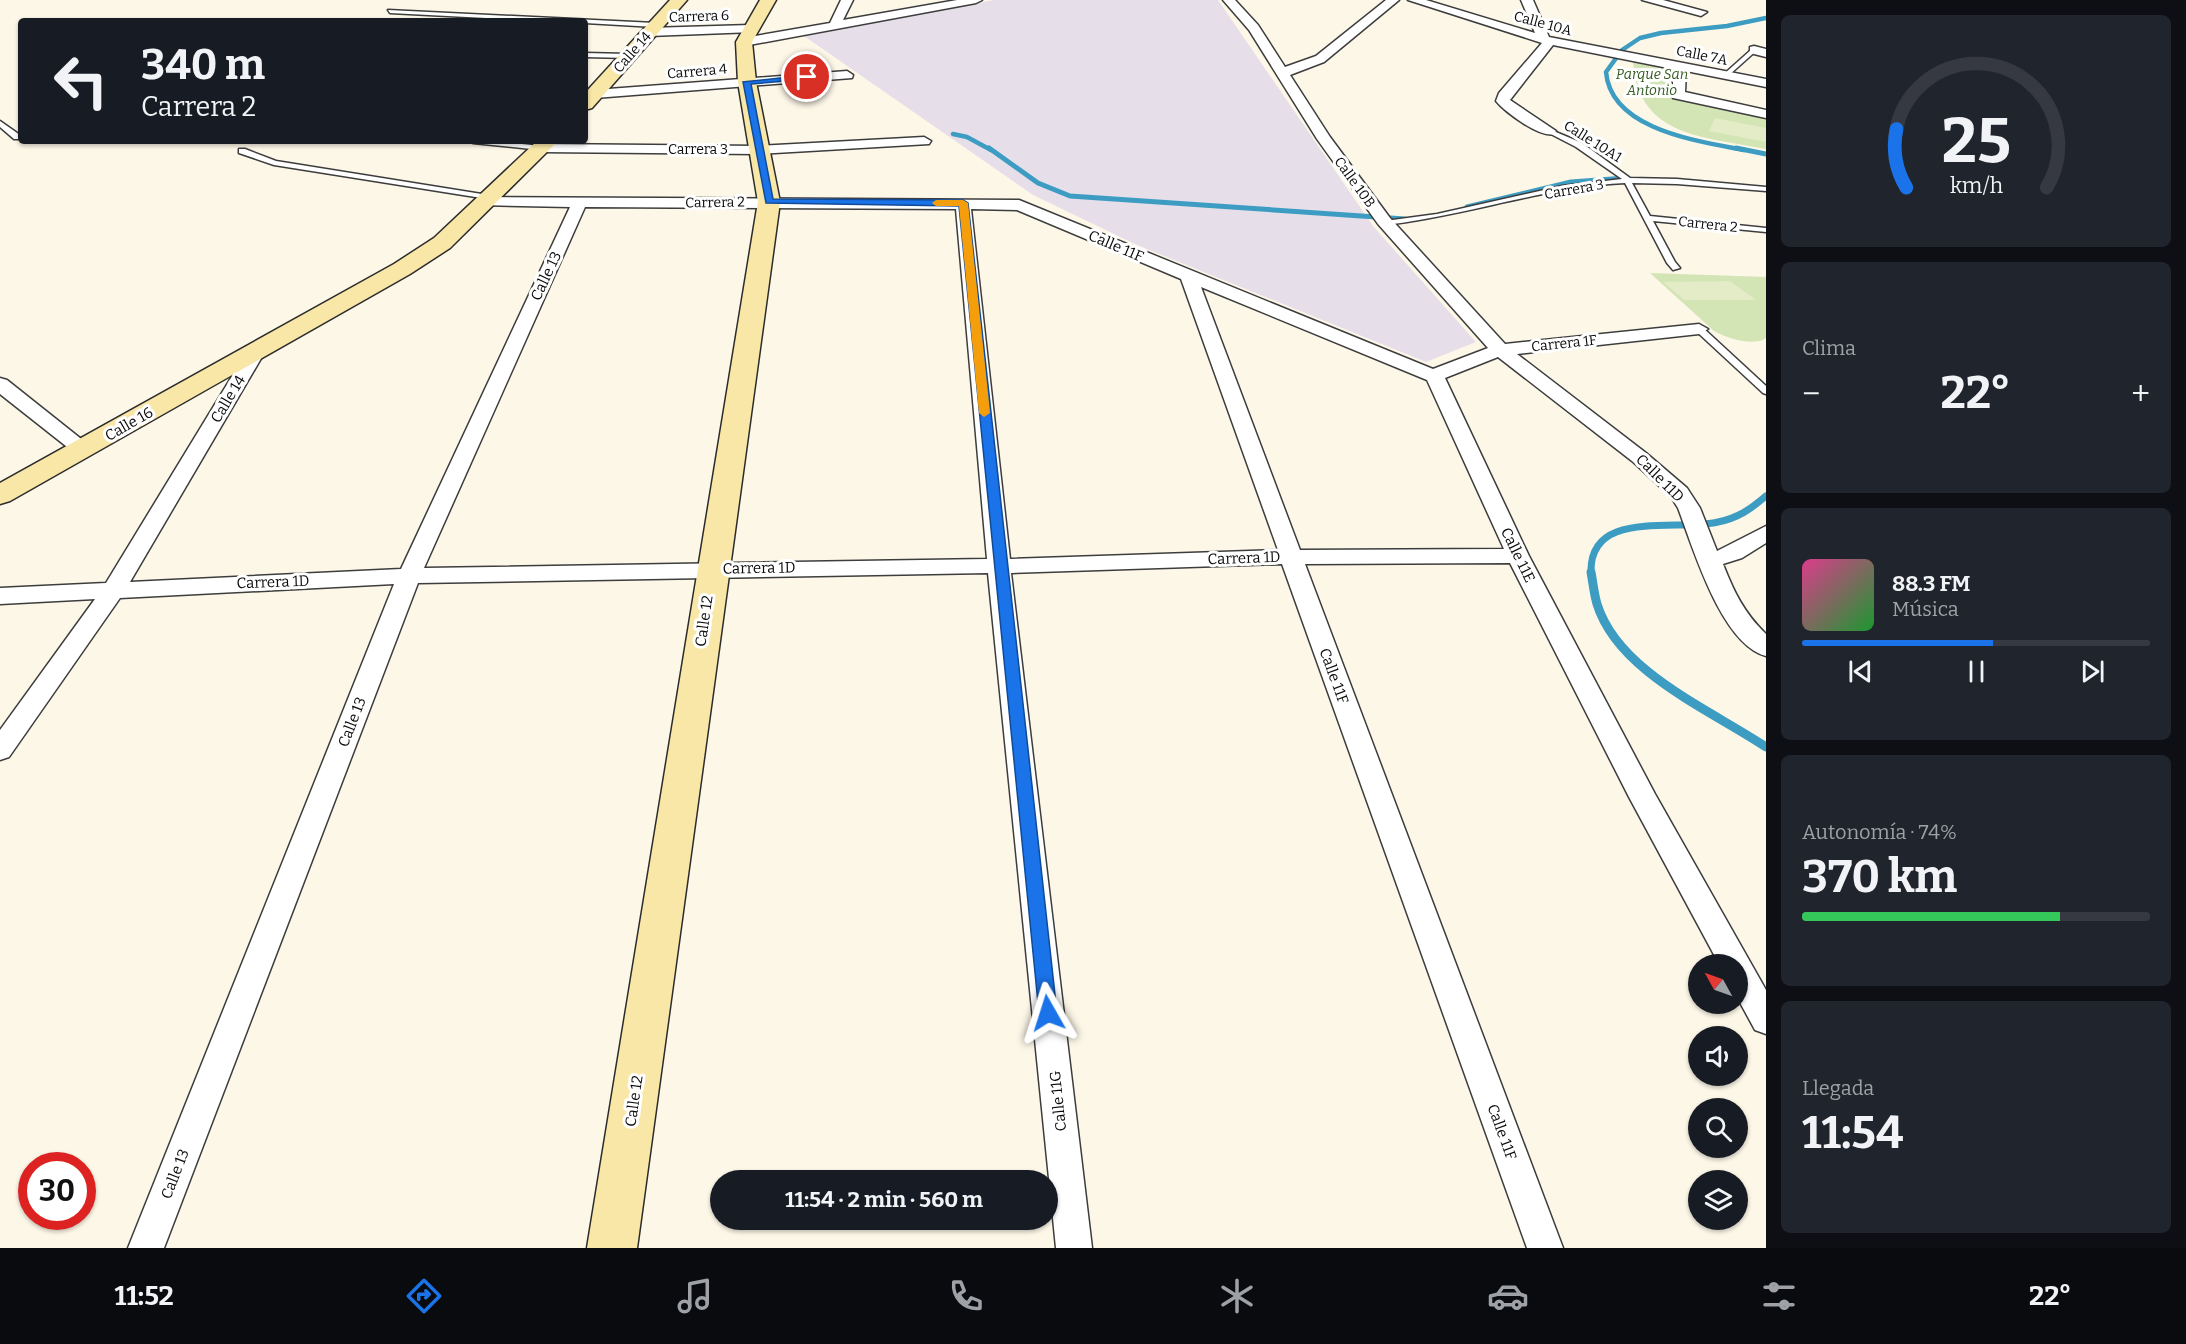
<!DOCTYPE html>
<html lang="es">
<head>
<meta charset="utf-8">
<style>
  :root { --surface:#171b24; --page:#20242c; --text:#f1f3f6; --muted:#9ea1a6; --line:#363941; --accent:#1a73e8 }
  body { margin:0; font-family:Bitter,serif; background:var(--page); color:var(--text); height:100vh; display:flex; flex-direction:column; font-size:22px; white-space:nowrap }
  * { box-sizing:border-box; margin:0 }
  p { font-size:20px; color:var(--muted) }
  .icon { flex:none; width:33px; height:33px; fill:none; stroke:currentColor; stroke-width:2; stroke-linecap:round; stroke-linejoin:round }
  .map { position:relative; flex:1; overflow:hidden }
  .side { display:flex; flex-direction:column; gap:15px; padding:15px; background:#0d0f14; width:420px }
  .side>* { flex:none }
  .banner { position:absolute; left:18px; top:18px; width:570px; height:126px; border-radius:6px; box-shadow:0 2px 4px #0004; background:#171b24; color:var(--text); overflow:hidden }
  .needle { width:39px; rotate:310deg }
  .buttons { position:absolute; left:1688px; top:954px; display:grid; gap:12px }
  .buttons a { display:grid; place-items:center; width:60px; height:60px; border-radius:50%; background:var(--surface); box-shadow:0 2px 4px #0004; font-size:30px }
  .speed { position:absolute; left:18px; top:1152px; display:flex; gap:12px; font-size:30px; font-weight:700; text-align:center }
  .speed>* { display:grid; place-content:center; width:78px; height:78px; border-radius:50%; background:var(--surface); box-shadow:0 2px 4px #0004; line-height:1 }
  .speed .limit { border:9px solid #d22; background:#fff; color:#111 }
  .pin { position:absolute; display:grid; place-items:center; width:51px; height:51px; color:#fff; margin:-26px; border:3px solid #fff; border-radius:50%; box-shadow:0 2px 6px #0007 }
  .me { position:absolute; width:66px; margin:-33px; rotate:354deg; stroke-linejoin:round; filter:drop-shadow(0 0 4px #0008) }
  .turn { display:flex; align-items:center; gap:21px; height:126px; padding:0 24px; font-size:27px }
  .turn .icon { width:78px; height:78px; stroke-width:2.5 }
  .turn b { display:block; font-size:42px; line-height:51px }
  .big { font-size:45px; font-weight:700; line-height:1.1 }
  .side .card { flex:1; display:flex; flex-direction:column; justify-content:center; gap:9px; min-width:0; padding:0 21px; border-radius:9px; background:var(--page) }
  .side .dial { align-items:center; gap:0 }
  .dial svg { height:156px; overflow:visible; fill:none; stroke:var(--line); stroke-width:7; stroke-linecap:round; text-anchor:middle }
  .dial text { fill:var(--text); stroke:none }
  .song { display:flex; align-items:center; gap:18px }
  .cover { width:72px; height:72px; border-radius:9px; background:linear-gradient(135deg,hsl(330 70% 55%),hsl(130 70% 35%)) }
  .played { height:6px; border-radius:3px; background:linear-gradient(90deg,var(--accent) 55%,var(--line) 55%) }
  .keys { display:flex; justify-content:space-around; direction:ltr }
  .heat { display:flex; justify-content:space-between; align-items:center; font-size:33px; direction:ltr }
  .charge { height:9px; border-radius:4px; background:linear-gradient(90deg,#34c759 74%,var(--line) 0) }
  .trip { position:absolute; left:710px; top:1170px; width:348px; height:60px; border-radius:30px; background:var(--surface); box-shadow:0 2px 4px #0004; font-weight:700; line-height:60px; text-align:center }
  .dock { display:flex; height:96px; justify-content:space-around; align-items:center; background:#090b0e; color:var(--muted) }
  .dock .icon { width:42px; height:42px }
  .dock .on { color:var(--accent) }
  .dock b { font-size:27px; color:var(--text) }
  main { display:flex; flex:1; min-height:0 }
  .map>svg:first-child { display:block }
  .industrial { fill:#e6dee9 }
  .green { fill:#d3e4b5 }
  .pitch { fill:#e3ecc6 }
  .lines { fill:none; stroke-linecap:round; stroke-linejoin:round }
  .stream-far3 { stroke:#3d9cc2; stroke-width:4.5 }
  .stream-far2 { stroke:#3d9cc2; stroke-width:5 }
  .stream-far1 { stroke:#3d9cc2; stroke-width:7 }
  .stream { stroke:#3d9cc2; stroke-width:9 }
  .lane-casing { stroke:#3d3d3d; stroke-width:3 }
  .street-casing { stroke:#3d3d3d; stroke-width:3 }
  .secondary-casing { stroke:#2c2c2c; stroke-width:3 }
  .lane { fill:#fff; fill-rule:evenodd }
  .street { fill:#fff; fill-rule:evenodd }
  .secondary { fill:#f9e7a8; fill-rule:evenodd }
  .route { fill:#1a73e8; stroke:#114b97; stroke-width:1.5 }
  .slow { fill:#f59e0b }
  .labels { text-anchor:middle; stroke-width:6; stroke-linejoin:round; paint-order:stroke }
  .far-street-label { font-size:14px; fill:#0a0a0a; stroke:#fff }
  .far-park-label { font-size:14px; font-style:italic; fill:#335b20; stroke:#fff }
  .street-label { font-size:15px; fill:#0a0a0a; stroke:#fff }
</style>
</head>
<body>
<main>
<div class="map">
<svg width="1766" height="1248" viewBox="0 0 1766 1248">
  <rect width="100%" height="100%" fill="#fdf7e8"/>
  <polygon class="industrial" points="994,0 1218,0 1373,226 1476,342 1426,362 1137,245 1033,195 804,36"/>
  <g class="green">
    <path d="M1633,62L1666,68L1671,95L1676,98L1766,117V149C1707,137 1638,138 1633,62Z"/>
    <path d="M1650,273L1766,277V338C1754,347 1726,338 1714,331Z"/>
  </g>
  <g class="pitch">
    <polygon points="1715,118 1766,128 1766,142 1709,131"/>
    <polygon points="1730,281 1756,300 1684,300 1663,282"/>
  </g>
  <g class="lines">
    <g class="stream-far3">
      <polyline points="953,134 967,137 991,150"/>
      <path d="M1744,150C1698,141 1611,130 1606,72L1622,50L1640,38L1661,33L1727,26L1766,18"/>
    </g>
    <g class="stream-far2">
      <polyline points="989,148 1038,183 1070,196 1405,219"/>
      <polyline points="1736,148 1766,154"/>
      <polyline points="1467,207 1571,182 1626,178"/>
    </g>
    <path class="stream-far1" d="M1591,574C1588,508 1676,532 1718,522C1738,518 1751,509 1766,496"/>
    <path class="stream" d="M1591,572C1593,583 1594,594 1597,604C1618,672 1711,710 1766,747"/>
    <defs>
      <g id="lane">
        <polygon points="388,10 655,23 658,25 655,27 585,23 585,21 546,21 390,13"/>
        <polygon points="1752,49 1757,50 1728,76 1724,76 1724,74"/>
        <polygon points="585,53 628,54 631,56 628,58 585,57"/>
        <polygon points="0,121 20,135 20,139 14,139 0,127"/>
        <path d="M1547,130H1551L1582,143L1630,178L1677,179L1766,187V191L1677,184L1632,183L1650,216L1766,228V232L1653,221L1675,262L1680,268L1673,270L1667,263L1625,183C1544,187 1466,216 1385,225L1381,223L1385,221L1437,214L1562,186L1622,179L1576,147L1547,132Z"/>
        <polygon points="469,141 494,141 541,146 545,148 541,150 473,143"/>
        <polygon points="239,149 245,149 276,161 488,195 492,197 488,199 274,165 239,153"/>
        <polygon points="1699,326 1702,327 1766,386 1766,394 1763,393 1696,331 1694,329"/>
      </g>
      <g id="street">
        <polygon points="841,0 853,0 843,20 957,0 982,0 976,3 744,46 738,42 744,38 830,23"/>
        <path d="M1223,0H1235L1258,25L1285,67L1316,56L1386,0H1399L1324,62L1290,75L1330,137L1390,218L1505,344L1699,324L1708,329L1699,334L1517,354L1646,453L1687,488L1700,508L1717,551L1766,526V543L1742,558L1723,564C1734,592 1744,613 1766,634V656C1721,644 1693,547 1678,508L1671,497L1632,461L1498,357L1445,378L1529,556L1655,794L1766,990V1034L1755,1030L1737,997V964H1719L1629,797L1510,563L1305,564L1563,1248H1527L1282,564L1011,573L1092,1248H1056L988,573L418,583L164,1248H128L394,584L120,598L9,757L0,760V730L95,599L0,604V588L106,583L248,350L257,344L266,350L130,582L401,569L570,207L479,205L476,202L484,197L1019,200L1433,369L1488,348L1378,224L1317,139L1249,30ZM585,207L956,209L987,559L424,568ZM971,209L1017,210L1181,279L1278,550L1010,559ZM1201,287L1427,380L1504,549L1300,550Z"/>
        <path d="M1408,0H1426L1535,33L1521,0H1533L1549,37L1766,79V87L1686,71L1685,92L1766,110V118L1673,98V69L1553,45L1510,100L1556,131L1554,134C1540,138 1505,112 1496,101L1499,93L1542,43Z"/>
        <polygon points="1642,0 1663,0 1707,12 1701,16"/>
        <polygon points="750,25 756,29 754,32 649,36 643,32 649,28"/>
        <polygon points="1754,46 1766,49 1766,57 1750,53 1750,47"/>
        <polygon points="847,71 853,75 852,78 595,98 588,94 595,90"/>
        <polygon points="924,137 931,141 929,144 759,154 541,152 534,148 541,144 759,146"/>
        <polygon points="0,378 7,380 90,446 93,450 90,454 76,454 0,394"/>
      </g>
      <g id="secondary">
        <polygon points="670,0 687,0 592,108 585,110 585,93"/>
        <polygon points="760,0 776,0 752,42 756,82 780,202 637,1248 587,1248 758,202 738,82 736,42"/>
        <polygon points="537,141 558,141 450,248 410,274 10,501 0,504 0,483 394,264 434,238"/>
      </g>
    </defs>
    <use href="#lane" class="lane-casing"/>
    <use href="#street" class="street-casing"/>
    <use href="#secondary" class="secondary-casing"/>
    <use href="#lane" class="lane"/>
    <use href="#street" class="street"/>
    <use href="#secondary" class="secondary"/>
  </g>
  <polygon class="route" points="807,75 809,79 751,84 773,199 963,200 968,203 1057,1013 1055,1018 1048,1021 1042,1018 1039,1013 959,206 766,203 743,82"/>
  <polygon class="slow" points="963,200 968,203 990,413 984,417 979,413 959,206 936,206 932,203 936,200"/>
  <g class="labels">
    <g class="far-street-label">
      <text transform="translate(699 16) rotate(-2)" y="5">Carrera 6</text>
      <text transform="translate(1543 23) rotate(15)" y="5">Calle 10A</text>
      <text transform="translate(632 52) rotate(-49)" y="5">Calle 14</text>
      <text transform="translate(1702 55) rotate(11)" y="5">Calle 7A</text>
      <text transform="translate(697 71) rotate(-5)" y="5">Carrera 4</text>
      <text transform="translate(1593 141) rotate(32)" y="5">Calle 10A1</text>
      <text x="698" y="154">Carrera 3</text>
      <text transform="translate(1355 182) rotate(54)" y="5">Calle 10B</text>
      <text transform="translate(1574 189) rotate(-10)" y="5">Carrera 3</text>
      <text transform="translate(715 202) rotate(-1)" y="5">Carrera 2</text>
      <text transform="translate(1708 224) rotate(6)" y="5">Carrera 2</text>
      <text transform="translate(1564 343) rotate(-6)" y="5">Carrera 1F</text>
    </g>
    <g class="far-park-label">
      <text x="1652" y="79">Parque San<tspan x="1652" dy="16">Antonio</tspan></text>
    </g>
    <g class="street-label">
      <text transform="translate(1116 246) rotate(23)" y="5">Calle 11F</text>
      <text transform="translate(546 276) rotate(-65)" y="5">Calle 13</text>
      <text transform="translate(228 399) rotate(-59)" y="5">Calle 14</text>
      <text transform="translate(129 424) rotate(-30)" y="5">Calle 16</text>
      <text transform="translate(1660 478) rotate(45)" y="5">Calle 11D</text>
      <text transform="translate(1518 555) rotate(64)" y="5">Calle 11E</text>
      <text transform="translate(1244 558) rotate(-2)" y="5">Carrera 1D</text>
      <text transform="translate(759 568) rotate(-1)" y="5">Carrera 1D</text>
      <text transform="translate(273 582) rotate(-2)" y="5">Carrera 1D</text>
      <text transform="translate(704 621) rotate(-82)" y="5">Calle 12</text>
      <text transform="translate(1334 676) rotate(70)" y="5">Calle 11F</text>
      <text transform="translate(352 722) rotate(-69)" y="5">Calle 13</text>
      <text transform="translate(634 1101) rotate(-82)" y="5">Calle 12</text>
      <text transform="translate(1058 1101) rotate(-96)" y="5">Calle 11G</text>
      <text transform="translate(1502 1132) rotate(70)" y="5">Calle 11F</text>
      <text transform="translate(175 1174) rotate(-69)" y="5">Calle 13</text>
    </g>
  </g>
</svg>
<div class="buttons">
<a><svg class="needle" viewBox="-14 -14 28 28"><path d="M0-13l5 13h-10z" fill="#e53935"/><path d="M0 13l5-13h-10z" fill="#9ea1a6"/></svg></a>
<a><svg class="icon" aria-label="sound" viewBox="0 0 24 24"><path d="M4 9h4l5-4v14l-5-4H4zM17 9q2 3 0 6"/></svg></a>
<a><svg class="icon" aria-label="search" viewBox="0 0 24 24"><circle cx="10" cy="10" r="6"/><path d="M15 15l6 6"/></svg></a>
<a><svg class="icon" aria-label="layers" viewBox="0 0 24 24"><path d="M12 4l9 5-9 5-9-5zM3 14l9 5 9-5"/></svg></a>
</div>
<div class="speed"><div class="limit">30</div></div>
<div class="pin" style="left:807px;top:77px;background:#d93025"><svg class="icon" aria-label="arrive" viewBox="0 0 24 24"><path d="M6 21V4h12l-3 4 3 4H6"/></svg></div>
<svg class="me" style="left:1048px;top:1013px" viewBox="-20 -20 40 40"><path d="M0-17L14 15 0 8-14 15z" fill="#1a73e8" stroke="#fff" stroke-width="4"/></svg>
<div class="trip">11:54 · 2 min · 560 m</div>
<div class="banner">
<div class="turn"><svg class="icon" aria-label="left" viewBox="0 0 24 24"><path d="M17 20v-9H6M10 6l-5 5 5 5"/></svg><div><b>340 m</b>Carrera 2</div></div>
</div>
</div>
<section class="side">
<div class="card dial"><svg viewBox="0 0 100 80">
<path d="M14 69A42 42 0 1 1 86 69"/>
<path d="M14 69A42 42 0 0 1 9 39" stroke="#1a73e8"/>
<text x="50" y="56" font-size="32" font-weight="700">25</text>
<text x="50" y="72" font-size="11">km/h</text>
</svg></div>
<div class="card"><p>Clima</p>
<div class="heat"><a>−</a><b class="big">22°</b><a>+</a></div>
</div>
<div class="card">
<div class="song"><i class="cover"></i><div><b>88.3 FM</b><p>Música</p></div></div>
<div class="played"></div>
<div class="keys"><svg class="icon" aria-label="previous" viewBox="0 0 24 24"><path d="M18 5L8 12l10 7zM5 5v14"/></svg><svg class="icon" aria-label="pause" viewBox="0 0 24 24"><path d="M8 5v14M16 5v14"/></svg><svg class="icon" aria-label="next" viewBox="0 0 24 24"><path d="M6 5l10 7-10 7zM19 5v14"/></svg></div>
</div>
<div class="card"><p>Autonomía · 74%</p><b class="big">370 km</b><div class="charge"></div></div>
<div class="card"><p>Llegada</p><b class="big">11:54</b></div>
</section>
</main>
<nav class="dock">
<b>11:52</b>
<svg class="icon on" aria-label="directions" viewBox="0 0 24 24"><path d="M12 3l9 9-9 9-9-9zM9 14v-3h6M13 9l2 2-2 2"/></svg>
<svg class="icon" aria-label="music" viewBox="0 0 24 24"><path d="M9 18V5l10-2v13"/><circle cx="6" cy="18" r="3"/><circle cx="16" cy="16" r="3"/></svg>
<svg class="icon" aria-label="phone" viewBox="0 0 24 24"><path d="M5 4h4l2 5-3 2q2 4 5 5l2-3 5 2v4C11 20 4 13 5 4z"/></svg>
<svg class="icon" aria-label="climate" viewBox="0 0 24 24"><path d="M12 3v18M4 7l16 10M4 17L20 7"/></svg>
<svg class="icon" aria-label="car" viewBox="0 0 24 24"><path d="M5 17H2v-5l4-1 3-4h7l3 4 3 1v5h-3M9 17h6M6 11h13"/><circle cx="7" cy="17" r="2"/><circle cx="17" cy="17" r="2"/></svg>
<svg class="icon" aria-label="filters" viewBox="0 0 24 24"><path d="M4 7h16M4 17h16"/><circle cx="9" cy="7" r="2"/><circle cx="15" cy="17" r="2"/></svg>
<b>22°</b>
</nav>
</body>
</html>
